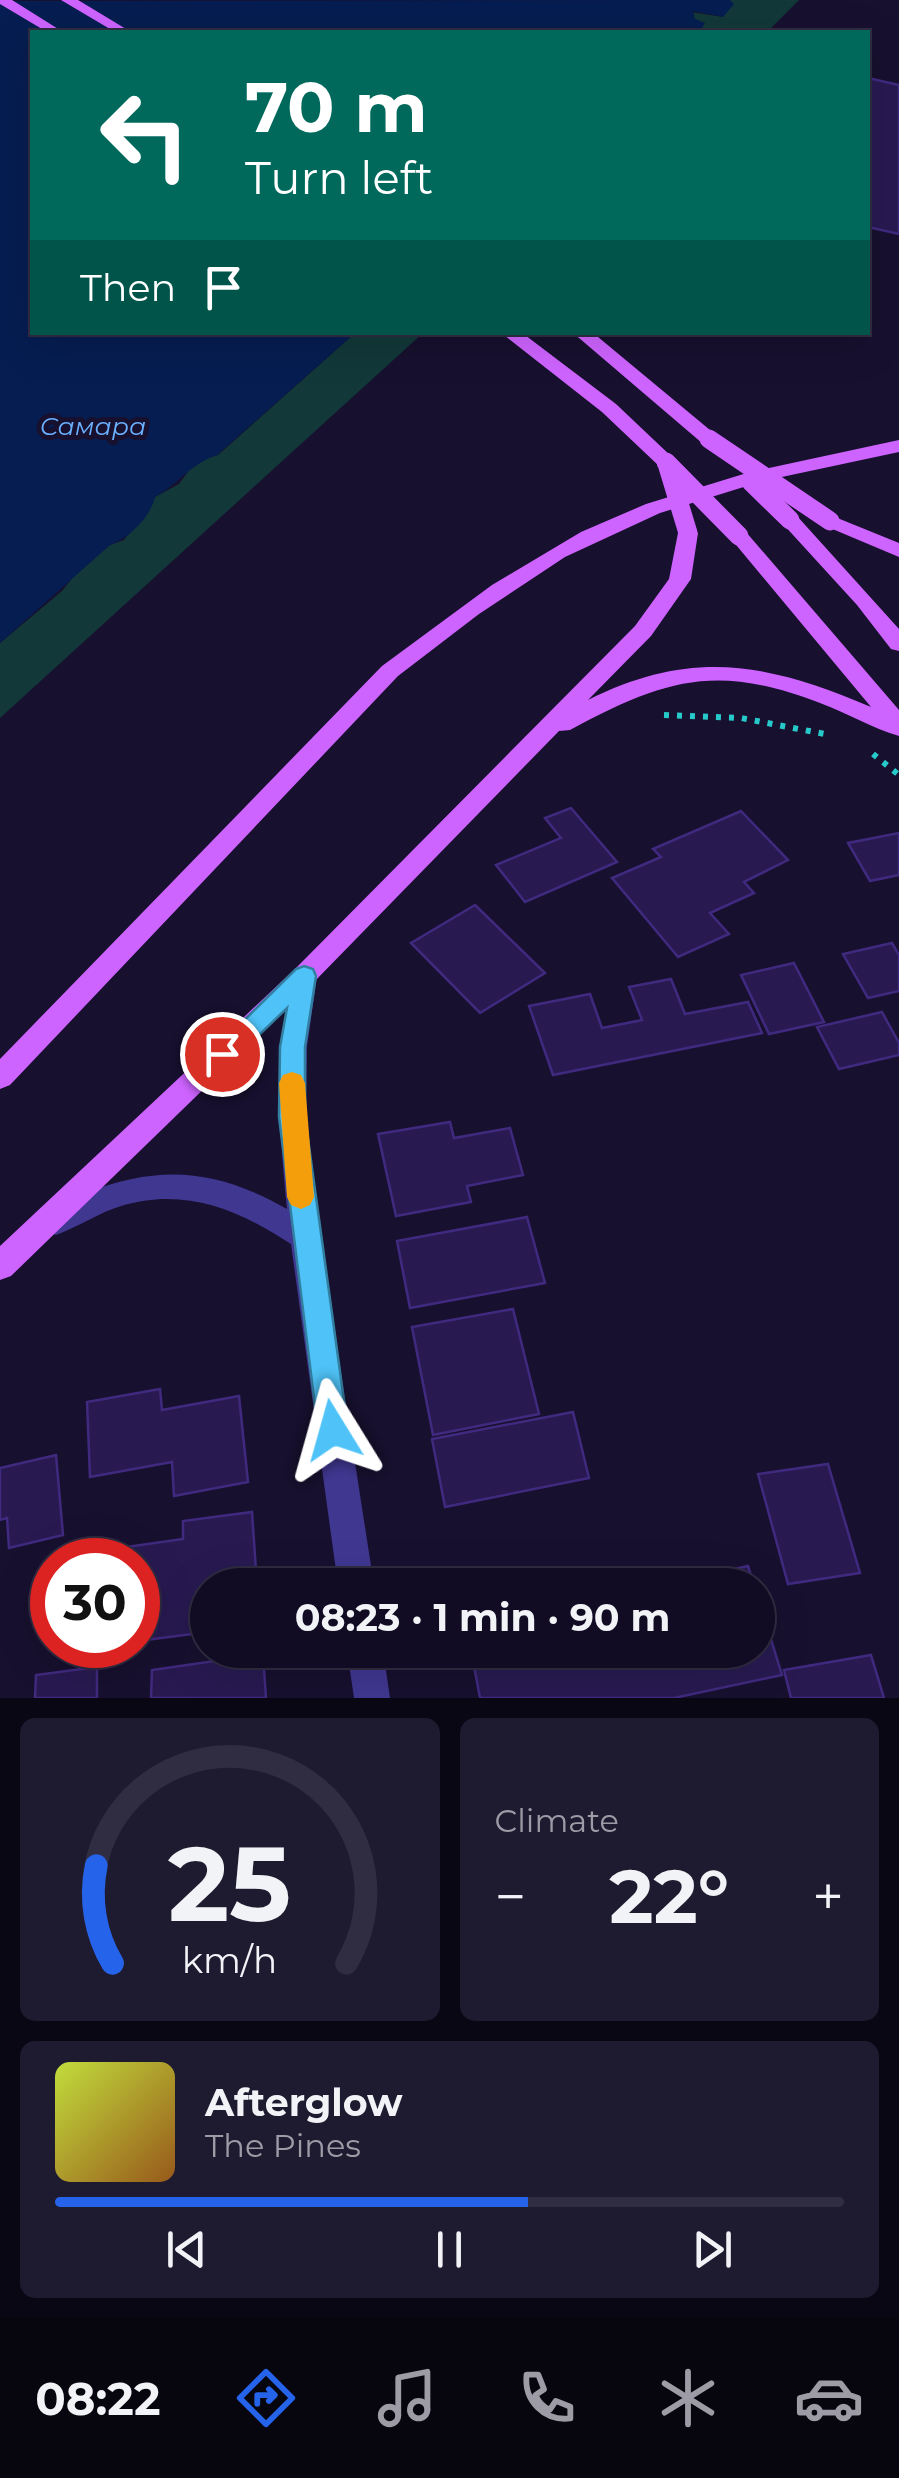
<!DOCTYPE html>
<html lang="en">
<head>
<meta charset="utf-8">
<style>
  :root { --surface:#110c23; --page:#1e1a30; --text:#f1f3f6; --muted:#9c9ba6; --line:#302c41; --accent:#2563eb }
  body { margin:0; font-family:Montserrat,sans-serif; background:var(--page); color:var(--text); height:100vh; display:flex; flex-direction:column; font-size:38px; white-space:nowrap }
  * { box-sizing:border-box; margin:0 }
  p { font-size:32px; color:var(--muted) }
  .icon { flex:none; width:55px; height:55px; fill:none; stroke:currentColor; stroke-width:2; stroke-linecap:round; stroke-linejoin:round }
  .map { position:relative; height:1698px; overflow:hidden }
  .details { display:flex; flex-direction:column; gap:20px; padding:20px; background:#090713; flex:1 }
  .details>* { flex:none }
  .hud { position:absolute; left:30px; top:30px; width:840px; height:305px; border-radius:0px; box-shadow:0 10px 40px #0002,0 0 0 2px var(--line); background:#00695c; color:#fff; overflow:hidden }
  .speed { position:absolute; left:30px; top:1538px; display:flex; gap:20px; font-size:50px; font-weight:700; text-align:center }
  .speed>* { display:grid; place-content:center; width:130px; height:130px; border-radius:50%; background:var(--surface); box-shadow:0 10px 40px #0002,0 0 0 2px var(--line); line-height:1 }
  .speed .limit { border:15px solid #d22; background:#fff; color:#111 }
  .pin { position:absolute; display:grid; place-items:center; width:85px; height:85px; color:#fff; margin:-42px; border:5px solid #fff; border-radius:50%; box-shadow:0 2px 10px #0007 }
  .me { position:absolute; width:110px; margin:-55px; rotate:352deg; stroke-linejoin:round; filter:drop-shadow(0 0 8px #0008) }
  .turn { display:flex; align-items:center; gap:35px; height:210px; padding:0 50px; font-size:45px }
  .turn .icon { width:130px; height:130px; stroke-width:2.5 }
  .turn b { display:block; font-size:70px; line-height:85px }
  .then { display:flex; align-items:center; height:95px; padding:0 50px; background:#0003; gap:20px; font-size:38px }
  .big { font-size:75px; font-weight:700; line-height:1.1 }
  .details .widget { flex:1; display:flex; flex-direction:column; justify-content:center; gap:15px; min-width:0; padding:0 35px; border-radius:15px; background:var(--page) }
  .details .dial { align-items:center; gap:0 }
  .dial svg { height:260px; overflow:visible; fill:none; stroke:var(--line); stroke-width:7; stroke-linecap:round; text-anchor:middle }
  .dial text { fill:var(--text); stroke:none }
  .song { display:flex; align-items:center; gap:30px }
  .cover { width:120px; height:120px; border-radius:15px; background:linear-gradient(135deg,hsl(70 70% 55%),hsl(30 70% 35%)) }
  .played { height:10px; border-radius:5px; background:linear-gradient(90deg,var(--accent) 60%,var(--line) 60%) }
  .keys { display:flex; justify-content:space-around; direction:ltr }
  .heat { display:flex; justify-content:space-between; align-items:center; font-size:55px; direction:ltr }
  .details .tiles { flex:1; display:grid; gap:20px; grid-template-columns:1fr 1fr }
  .widget:last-child { grid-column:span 2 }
  .trip { position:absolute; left:190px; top:1568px; width:585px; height:100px; border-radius:50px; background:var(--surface); box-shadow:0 10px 40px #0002,0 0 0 2px var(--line); font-weight:700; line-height:100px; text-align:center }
  .tab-bar { display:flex; height:160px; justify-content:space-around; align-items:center; background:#07050e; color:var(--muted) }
  .tab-bar .icon { width:70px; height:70px }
  .tab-bar .selected { color:var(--accent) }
  .tab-bar b { font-size:45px; color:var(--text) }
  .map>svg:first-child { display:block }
  .green { fill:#123839 }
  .water { fill:#061d51 }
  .building { fill:#281a51; stroke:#402a7f; stroke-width:2.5 }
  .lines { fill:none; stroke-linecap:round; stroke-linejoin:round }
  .path { stroke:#26caca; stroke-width:6; stroke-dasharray:5 8; stroke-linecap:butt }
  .minor { fill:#403791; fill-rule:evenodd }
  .major { fill:#ce64ff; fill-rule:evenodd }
  .major-bridge { stroke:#ce64ff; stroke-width:19 }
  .route { fill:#4fc3f7; stroke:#337fa1; stroke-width:2.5 }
  .slow { fill:#f59e0b }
  .labels { text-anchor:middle; stroke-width:10; stroke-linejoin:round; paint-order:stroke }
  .far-water-label { font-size:25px; font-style:italic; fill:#6bb1ff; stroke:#17102f }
</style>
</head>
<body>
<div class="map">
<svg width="899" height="1698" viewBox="0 0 899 1698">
  <rect width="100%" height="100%" fill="#17102f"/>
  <g class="green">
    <polygon points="728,0 799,0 767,32 699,32 692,12 723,17"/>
    <polygon points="355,333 423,333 0,718 0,643 62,591 78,571 110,545 124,540 155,497 179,484 195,462 218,455"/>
  </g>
  <path class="water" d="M730,0L734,4L723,17L693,11L695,19L705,23L699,32H32V332L355,333L217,455C190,464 180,483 155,497C150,518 129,538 110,545L0,643V1Z"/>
  <g class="building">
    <polygon points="868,78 899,85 899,234 868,227"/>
    <polygon points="571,808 617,862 525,902 496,865 561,838 545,818"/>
    <polygon points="741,811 788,860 744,882 754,893 710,913 729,934 678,957 612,878 661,857 653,849"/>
    <polygon points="899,833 899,875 870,881 848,843"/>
    <polygon points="475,905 545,973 480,1013 411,943"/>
    <polygon points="892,943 899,955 899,991 868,998 843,954"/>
    <polygon points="794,963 824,1022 769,1034 741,975"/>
    <polygon points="671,979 685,1014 748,1002 762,1033 553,1075 529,1006 590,994 602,1028 642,1020 629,987"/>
    <polygon points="882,1012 899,1043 899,1055 839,1069 817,1027"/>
    <polygon points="450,1122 454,1138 510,1128 523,1175 467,1186 471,1202 396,1216 378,1134"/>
    <polygon points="527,1217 545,1283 410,1308 397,1241"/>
    <polygon points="513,1309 539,1414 433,1435 412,1327"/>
    <polygon points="160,1389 162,1410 239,1396 248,1482 174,1496 172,1462 90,1477 87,1402"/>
    <polygon points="573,1412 589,1478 445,1507 432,1439"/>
    <polygon points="56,1455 63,1535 9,1548 7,1518 0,1520 0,1468"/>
    <polygon points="828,1464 860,1573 788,1584 758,1474"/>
    <polygon points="252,1512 257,1585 208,1585 208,1632 138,1641 138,1560 112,1560 112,1549 183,1539 183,1521"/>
    <polygon points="748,1566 754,1585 662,1585"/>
    <polygon points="758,1597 782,1675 674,1698 480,1698 471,1650 758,1650"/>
    <polygon points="263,1654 266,1698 151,1698 152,1670"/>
    <polygon points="871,1655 884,1698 791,1698 784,1670"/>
    <polygon points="97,1667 97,1698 35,1698 36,1675"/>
  </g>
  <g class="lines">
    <g class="path">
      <polyline points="664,715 741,718 830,735"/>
      <polyline points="873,754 899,775"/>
    </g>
    <g class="minor">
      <path d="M304,966L313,969L317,976L307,1047L306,1117L320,1237L374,1585H338L291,1244C238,1209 184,1187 121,1206C98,1213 78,1227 56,1235L45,1231L41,1222C48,1207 70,1199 85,1193C161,1164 216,1169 287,1209C278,1123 277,1061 291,976L295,969Z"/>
      <polygon points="347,1650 383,1650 390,1698 354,1698"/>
    </g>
    <g class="major">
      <polygon points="0,0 12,0 63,32 47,32 0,4"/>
      <polygon points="61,0 78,0 131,32 115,32"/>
      <polygon points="500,332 521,332 616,404 673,458 673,466 659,466 602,412"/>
      <polygon points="572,332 592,332 716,435 716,443 702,443"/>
      <polygon points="899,440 899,452 763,481 660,513 565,557 479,614 398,676 10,1085 0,1089 0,1059 382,666 492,585 581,532 646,504 750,472"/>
      <polygon points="790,514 797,516 899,629 899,651 891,649 857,605 783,524 783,516"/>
      <polygon points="830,515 899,543 899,557 823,525 823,517"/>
      <path d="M688,527L698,533L691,579L651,636L588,700C692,648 768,663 871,707L732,540L729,536L732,532H746L899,710V736C872,728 847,713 820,703C716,663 665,679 570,730L559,731L313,983L11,1276L0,1280V1246L295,969L635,626L669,579L678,533Z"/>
    </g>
    <g class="major-bridge">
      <polyline points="709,439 830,521"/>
      <polyline points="666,462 739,536"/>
      <polyline points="668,467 688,533"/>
      <polyline points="751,482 790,520"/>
    </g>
  </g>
  <polygon class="route" points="304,966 313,969 316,976 305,1047 305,1117 348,1430 344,1441 333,1445 323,1441 318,1430 279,1117 280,1047 287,1008 231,1062 222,1065 213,1062 210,1054 296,969"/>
  <polygon class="slow" points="292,1072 301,1075 305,1083 314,1197 310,1205 301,1209 291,1205 287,1197 279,1083 283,1075"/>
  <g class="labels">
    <g class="far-water-label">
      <text x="93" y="435">Самара</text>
    </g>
  </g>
</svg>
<div class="speed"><div class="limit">30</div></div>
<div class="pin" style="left:222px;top:1054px;background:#d93025"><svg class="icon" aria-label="arrive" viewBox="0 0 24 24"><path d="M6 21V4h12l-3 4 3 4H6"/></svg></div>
<svg class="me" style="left:333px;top:1430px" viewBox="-20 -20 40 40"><path d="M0-17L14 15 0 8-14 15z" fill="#4fc3f7" stroke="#fff" stroke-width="4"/></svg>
<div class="trip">08:23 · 1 min · 90 m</div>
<div class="hud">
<div class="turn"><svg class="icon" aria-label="left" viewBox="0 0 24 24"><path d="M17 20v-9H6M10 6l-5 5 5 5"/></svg><div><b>70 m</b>Turn left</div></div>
<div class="then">Then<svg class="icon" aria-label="arrive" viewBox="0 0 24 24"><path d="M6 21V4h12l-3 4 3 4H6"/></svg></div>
</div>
</div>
<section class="details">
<div class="tiles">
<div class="widget dial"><svg viewBox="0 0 100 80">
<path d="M14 69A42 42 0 1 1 86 69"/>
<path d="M14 69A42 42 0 0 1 9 39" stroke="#2563eb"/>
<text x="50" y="56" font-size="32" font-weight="700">25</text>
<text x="50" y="72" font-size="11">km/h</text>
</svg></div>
<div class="widget"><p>Climate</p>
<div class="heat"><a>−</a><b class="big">22°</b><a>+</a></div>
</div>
<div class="widget">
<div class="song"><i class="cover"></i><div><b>Afterglow</b><p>The Pines</p></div></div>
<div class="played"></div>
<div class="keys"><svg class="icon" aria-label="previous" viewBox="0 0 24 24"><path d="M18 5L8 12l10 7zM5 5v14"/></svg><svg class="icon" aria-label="pause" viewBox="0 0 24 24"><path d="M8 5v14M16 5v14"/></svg><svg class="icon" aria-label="next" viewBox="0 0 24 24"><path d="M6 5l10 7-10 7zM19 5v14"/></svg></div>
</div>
</div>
</section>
<nav class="tab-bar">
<b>08:22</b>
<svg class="icon selected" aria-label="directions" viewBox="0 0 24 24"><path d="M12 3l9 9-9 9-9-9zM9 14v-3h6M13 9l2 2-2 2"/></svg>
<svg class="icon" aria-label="music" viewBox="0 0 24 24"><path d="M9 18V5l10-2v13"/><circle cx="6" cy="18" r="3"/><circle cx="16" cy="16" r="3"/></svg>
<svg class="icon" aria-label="phone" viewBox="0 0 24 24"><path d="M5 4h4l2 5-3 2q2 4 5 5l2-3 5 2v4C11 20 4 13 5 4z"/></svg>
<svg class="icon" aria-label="climate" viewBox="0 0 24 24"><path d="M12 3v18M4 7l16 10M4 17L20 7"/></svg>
<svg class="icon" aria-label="car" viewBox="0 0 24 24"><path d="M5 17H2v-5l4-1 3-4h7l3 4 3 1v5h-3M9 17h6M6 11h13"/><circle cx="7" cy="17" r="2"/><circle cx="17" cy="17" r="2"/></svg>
</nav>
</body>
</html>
